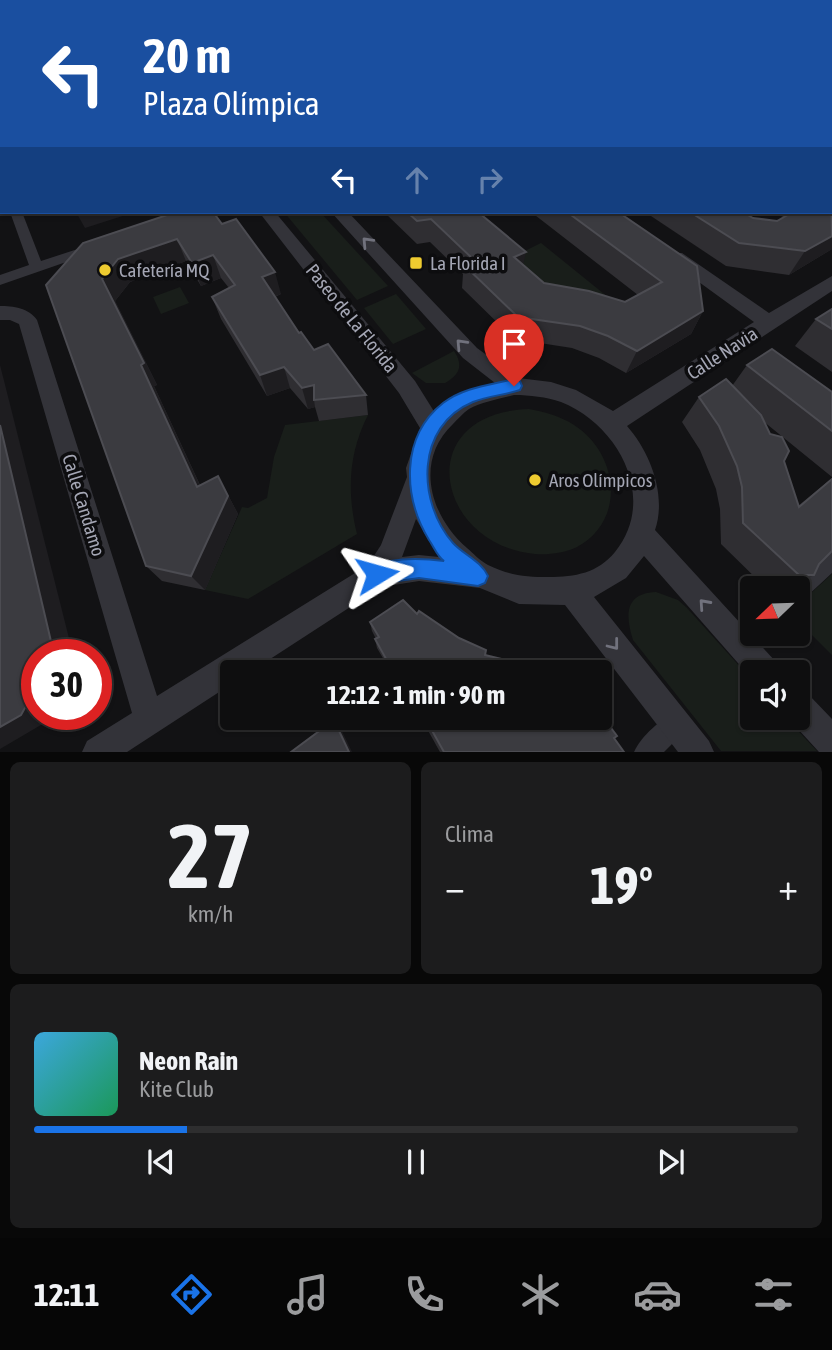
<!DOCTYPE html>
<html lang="es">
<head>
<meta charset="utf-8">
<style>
  :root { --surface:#0e0e0f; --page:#1c1c1d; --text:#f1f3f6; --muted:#9b9c9e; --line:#2e2e2f; --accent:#1a73e8 }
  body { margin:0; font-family:"Asap Condensed",sans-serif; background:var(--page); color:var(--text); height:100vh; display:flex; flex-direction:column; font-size:26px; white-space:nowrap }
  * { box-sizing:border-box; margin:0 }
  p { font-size:23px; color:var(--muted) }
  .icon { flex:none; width:38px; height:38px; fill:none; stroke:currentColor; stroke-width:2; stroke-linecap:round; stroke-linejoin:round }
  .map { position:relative; height:752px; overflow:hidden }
  .sheet { display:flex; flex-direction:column; gap:10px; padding:10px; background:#080808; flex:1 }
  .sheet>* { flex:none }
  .guide { position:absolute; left:0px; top:0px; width:833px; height:214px; box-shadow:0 2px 5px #0004,0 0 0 2px var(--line); background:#1a4fa0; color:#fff; overflow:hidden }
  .needle { width:46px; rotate:247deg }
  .fabs { position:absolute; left:740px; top:576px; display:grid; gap:14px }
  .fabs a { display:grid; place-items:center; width:70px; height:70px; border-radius:7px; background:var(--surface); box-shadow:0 2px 5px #0004,0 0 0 2px var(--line); font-size:35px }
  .speed { position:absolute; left:21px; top:639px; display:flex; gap:14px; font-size:35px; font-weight:700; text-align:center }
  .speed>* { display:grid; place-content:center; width:91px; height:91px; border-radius:50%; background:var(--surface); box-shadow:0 2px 5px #0004,0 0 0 2px var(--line); line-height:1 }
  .speed .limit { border:10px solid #d22; background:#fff; color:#111 }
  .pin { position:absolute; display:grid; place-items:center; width:60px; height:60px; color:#fff; margin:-72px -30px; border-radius:50% 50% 50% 0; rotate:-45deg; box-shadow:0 0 7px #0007 }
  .pin .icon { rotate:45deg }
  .me { position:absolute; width:77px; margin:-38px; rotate:82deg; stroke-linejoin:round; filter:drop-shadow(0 0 5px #0008) }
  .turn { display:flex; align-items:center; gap:24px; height:147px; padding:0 28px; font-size:32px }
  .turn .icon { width:91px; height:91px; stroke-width:2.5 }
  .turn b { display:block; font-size:49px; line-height:60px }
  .lanes { display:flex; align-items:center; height:66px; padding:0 28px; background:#0003; justify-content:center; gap:35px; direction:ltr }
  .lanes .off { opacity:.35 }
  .big { font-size:52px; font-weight:700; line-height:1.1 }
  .sheet .widget { flex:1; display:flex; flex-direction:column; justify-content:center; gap:10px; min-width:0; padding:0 24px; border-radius:10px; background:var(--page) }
  .sheet .dial { align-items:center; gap:0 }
  .dial b { font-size:91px; line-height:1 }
  .song { display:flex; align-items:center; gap:21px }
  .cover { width:84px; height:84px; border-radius:10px; background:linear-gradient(135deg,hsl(200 70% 55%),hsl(150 70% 35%)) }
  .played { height:7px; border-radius:4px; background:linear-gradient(90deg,var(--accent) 20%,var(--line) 20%) }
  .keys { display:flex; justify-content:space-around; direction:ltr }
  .heat { display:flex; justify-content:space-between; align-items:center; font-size:38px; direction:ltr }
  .sheet .tiles { flex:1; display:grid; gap:10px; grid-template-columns:1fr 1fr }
  .widget:last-child { grid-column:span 2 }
  .trip { position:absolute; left:220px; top:660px; width:392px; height:70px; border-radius:7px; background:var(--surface); box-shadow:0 2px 5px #0004,0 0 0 2px var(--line); font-weight:700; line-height:70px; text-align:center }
  .menu { display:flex; height:112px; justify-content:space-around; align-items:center; background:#060606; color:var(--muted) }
  .menu .icon { width:49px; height:49px }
  .menu .selected { color:var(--accent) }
  .menu b { font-size:32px; color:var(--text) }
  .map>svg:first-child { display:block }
  .green { fill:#191e1a }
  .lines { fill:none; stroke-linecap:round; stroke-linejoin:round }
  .pedestrian { fill:#333339; fill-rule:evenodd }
  .minor { fill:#333339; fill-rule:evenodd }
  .rail { stroke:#46474e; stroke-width:2.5; stroke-dasharray:4.5 3.5; stroke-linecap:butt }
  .wall { fill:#2f2e32 }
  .shaded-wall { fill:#1e1d20 }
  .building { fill:#3b3b40; stroke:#4c4c52; stroke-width:2 }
  .oneway { stroke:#71727d }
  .route { fill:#1a73e8; stroke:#114b97; stroke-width:2 }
  .poi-dot { fill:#eecb30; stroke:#0d0d0f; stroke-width:2.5 }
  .labels { text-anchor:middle; stroke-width:7; stroke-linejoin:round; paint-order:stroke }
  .poi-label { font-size:19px; fill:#a4a6b4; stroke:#0d0d0f; text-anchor:start }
  .street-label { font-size:19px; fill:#a4a6b4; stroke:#0d0d0f }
</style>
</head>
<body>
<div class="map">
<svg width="832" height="752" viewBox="0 0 832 752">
  <rect width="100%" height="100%" fill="#121214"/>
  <g class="green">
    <polygon points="284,212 320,212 388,286 357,300"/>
    <polygon points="541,243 614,302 551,291 513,257"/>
    <polygon points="180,287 189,303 161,314 153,297"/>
    <polygon points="396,294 426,329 393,344 364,308"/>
    <path d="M454,351C464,366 459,375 445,383H426L412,373Z"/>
    <path d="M529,409C545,412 560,416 574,425C618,453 627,520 577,547C565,553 548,555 535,554C435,545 410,413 529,409Z"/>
    <path d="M368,415C348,454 347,493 357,534L248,599L205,590L242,507L248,508L267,498L274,457L285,425Z"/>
    <polygon points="832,574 832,655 798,621 798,605"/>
    <path d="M656,592L678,600L687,608L752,680V718H786L817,751H721L633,640C625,615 625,593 656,592Z"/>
  </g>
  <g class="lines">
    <g class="pedestrian">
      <rect x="0" y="163" width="2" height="11"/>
      <polygon points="10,212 22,212 41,261 90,245 96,249 95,252 0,285 0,275 29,265"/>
      <polygon points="832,550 832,573 805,598 798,601 798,588 789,588 791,584 825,553"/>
      <path d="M676,712L684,716L688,724L684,732L664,752H634C641,736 661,719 676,712Z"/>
    </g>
    <g class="minor">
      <polygon points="91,0 102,0 103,2 92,2"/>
      <polygon points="135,0 146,0 147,2 136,2"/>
      <polygon points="310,0 327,0 309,2"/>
      <polygon points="458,0 470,0 471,2 459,2"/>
      <polygon points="752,0 767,0 768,2 753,2"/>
      <rect x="831" y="21" width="1" height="6"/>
      <rect x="0" y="70" width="2" height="8"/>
      <path d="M259,212H275L415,381L435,413L453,396L495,383L463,358L331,212H348L477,348L518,378L551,382L576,390L613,411L754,322L670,261L667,257L670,253H682L769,313L832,276V291L627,426C650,452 667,495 655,530L776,662L781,672H752V679L644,556L626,578L594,597L709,741L714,752H678L565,605L519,604L480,588L419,581L381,587L250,672H233V683L127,752H82L87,741L132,713L19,324L10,320H0V306C13,306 29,308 37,320L157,696L368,565L381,545L407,477L406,468L420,428L399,393ZM514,395C530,395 546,397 561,402C619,425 658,499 615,552C598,573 575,577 549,577C526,577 508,575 488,565C480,561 473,553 467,548C430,516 414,461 453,424C458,419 463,413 469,409C481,402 500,399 514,395ZM416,519L439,557L419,555L402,557Z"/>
      <polygon points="798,691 809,695 832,719 832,752 819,752 788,718 798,718"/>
    </g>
    <polyline class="rail" points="808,0 813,2"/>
  </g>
  <g class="wall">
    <polygon points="170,0 265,0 263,2 172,2"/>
    <polygon points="503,0 651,0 646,2 507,2"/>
    <polygon points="0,25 2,29 2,59 0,59"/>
    <rect x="831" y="103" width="1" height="57"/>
    <polygon points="832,184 832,249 789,275 726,266 645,212 743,212 753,218 777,221 783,217 774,212 831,212"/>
    <polygon points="384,212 478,212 523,265 544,283 625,302 638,295 531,212 618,212 703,311 691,334 626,373 599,358 572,348 514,339 462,288 463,274 430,242 417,244"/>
    <polygon points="222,224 281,294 275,297 299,333 314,350 366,395 368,415 319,421 315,407 308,409 290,388 267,396 221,319 212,297 229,288 221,278 201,286 186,261 130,282 115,301 157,385 154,386 200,485 218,476 238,514 205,590 162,581 146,566 46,285"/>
    <polygon points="832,309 832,372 795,346 816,319"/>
    <polygon points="747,365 832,392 832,477 763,421 784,461 798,506 832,478 832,551 819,564 814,575 793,588 766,588 721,544 720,509 716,489 700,450 682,422 699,397 732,386"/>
    <polygon points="417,614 485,655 526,665 556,669 566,672 396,672 395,670 391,672 377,648 375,639 376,639 372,631 370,622"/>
    <polygon points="421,718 600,718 624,752 440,752"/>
  </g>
  <g class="shaded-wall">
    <polygon points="213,0 265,0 263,2 214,2"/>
    <polygon points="613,0 651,0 646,2 608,2"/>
    <rect x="0" y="111" width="2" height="19"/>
    <polygon points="27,212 39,212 29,215"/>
    <polygon points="76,212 135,212 85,228"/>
    <polygon points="832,236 832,249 789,275 805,251"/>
    <polygon points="177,239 186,261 130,282 115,301 157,385 154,386 209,505 197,487 102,279 118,259"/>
    <polygon points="526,252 521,275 514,257"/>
    <polygon points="213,255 221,278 201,286 192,263"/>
    <polygon points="275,272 281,294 268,299 262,277"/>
    <polygon points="703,311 691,334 626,373 637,351"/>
    <polygon points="0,365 73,654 54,654 0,425"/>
    <polygon points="284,367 290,388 267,396 260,375"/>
    <polygon points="314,385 314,400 315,407 308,409 302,388"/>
    <polygon points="218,476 238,514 205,590 191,576"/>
    <polygon points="394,663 395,670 391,672 390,666"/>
    <polygon points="37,686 37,714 50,714 46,722 0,749 0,727"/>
    <polygon points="334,720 340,727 352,752 349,752"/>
  </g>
  <g class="building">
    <polygon points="31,0 75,0 76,2 32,2"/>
    <polygon points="351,0 425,0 425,2 350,2"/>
    <polygon points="535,0 613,0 608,2 537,2"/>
    <polygon points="0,27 2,31 2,39 0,39"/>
    <polygon points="2,80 2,111 0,111 0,81"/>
    <rect x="831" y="103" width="1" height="35"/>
    <polygon points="831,184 832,236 805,251 739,243 690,212 743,212 753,218 777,221 793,212 831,212"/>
    <polygon points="176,212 213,212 222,224 236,219 275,272 262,277 299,333 301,332 314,350 328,344 366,395 314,400 314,385 302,388 284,367 260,375 212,297 235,285 213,255 192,263 177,239 118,259 102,279 144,363 141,365 197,487 218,476 228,496 191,576 146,566 46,285 83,243"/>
    <polygon points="407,212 478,212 526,252 514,257 544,283 589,291 625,302 662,282 567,212 618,212 697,266 703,311 637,351 608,336 580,326 518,317 464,265 474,260 431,219 417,221"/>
    <polygon points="832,309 832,329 816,319"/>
    <polygon points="772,349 832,392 832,431 747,365"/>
    <polygon points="726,379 761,415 770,434 782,437 789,451 784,461 799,507 832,479 832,551 819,564 814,575 799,575 743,523 742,487 737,466 719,426 699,397"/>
    <polygon points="0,425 54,654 37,654 37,686 21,715 0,727"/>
    <polygon points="403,600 417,614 419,611 459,638 486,650 485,655 526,665 554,662 556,669 564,669 566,672 399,672 394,663 390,666 375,639 379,637 370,622"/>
    <polygon points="600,713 617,736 614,738 624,752 444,752 425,718 600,718"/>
    <polygon points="334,720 349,752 291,752"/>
  </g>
  <defs><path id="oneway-chevron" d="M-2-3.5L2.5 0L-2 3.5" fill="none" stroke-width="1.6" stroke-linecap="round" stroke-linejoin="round" transform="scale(1.75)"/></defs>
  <g class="oneway">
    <use href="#oneway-chevron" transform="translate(367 242) rotate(-133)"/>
    <use href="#oneway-chevron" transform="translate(461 344) rotate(-133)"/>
    <use href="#oneway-chevron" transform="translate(704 604) rotate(-132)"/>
    <use href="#oneway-chevron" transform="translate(614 645) rotate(52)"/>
  </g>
  <path class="route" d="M514,379L520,381L522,386L520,390C505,395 488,396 473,402C415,426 417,502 453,543C464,555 481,561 488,576L485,583L478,586L419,578L377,584L370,581L367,574L370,567C393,557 420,558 444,561C437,556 434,547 429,540C403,497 400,437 443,403C464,387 490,385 514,379Z"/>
  <g class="poi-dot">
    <rect x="409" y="256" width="14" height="14" rx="3.5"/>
    <circle cx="105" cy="270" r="7"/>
    <circle cx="535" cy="480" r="7"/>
  </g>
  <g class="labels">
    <g class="poi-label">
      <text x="430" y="270">La Florida I</text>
      <text x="119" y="277">Cafetería MQ</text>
      <text x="549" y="487">Aros Olímpicos</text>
    </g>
    <g class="street-label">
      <text transform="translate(352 318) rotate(51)" y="7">Paseo de La Florida</text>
      <text transform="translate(722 353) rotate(-33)" y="7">Calle Navia</text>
      <text transform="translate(84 505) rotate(73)" y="7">Calle Candamo</text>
    </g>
  </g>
</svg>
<div class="fabs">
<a><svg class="needle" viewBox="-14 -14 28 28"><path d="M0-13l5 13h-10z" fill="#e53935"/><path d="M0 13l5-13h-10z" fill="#9b9c9e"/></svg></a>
<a><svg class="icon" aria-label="sound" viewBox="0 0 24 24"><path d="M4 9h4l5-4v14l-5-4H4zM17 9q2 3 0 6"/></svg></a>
</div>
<div class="speed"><div class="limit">30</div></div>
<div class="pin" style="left:514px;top:386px;background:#d93025"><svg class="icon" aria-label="arrive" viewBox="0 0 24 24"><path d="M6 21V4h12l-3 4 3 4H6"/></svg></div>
<svg class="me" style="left:377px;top:574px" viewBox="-20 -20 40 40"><path d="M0-17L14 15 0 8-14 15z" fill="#1a73e8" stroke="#fff" stroke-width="4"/></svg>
<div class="trip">12:12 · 1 min · 90 m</div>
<div class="guide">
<div class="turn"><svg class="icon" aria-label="left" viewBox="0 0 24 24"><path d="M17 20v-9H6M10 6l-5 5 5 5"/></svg><div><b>20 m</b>Plaza Olímpica</div></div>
<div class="lanes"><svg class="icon" aria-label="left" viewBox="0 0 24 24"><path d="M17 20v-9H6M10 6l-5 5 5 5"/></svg><svg class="icon off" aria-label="ahead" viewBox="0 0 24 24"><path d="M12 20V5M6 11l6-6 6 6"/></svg><svg class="icon off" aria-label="right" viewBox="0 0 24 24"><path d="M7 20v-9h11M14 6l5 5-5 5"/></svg></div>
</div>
</div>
<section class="sheet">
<div class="tiles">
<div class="widget dial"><b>27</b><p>km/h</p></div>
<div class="widget"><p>Clima</p>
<div class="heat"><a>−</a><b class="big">19°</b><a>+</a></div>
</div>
<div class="widget">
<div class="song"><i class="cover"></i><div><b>Neon Rain</b><p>Kite Club</p></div></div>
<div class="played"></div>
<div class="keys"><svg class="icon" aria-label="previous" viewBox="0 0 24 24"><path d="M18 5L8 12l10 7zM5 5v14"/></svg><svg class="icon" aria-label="pause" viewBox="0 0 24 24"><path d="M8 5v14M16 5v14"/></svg><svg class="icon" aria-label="next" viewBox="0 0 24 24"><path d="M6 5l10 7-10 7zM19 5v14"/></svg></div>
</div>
</div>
</section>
<nav class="menu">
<b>12:11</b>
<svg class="icon selected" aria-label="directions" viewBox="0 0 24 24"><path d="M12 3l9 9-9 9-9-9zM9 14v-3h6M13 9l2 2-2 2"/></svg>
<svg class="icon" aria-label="music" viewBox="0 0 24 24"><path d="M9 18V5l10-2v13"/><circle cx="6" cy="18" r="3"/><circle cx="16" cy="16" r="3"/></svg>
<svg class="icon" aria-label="phone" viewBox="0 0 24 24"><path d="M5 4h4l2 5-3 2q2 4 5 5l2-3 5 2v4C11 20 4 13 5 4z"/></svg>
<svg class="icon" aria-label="climate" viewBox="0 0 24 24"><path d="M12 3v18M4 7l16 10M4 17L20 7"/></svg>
<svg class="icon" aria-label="car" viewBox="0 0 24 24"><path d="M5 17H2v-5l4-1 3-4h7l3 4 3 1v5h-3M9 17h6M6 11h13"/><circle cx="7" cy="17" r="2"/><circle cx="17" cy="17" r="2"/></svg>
<svg class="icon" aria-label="filters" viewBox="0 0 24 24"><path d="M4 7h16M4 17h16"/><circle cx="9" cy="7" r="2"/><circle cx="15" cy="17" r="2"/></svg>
</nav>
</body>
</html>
